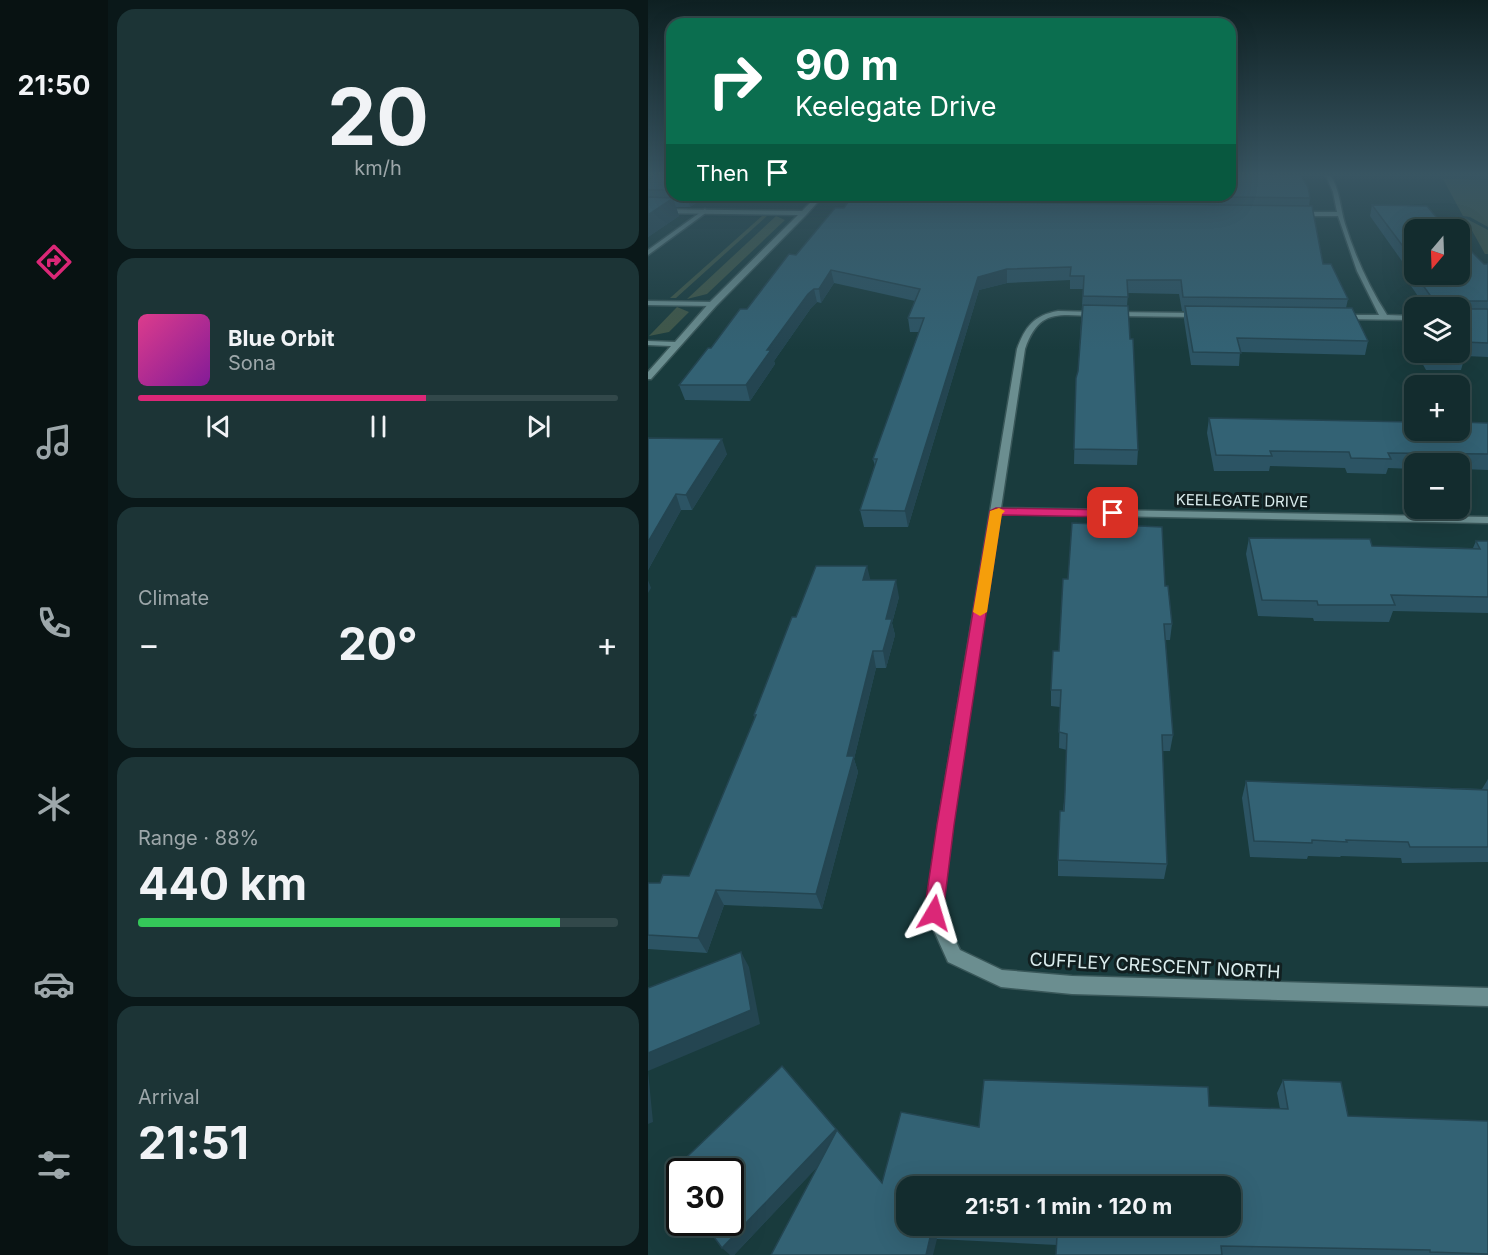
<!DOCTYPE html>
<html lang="en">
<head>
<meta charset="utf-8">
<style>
  :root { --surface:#132c2e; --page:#1c3436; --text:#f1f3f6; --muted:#9da7aa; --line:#32484a; --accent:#db2777 }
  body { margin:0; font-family:Inter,sans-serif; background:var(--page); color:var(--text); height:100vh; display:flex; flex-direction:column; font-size:22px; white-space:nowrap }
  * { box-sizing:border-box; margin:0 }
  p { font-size:20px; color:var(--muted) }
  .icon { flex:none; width:33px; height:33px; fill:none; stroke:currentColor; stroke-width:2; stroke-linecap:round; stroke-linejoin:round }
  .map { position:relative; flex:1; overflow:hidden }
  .panel { display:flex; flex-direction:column; gap:9px; padding:9px; background:#0a1819; width:540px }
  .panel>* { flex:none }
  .hud { position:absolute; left:18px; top:18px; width:570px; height:183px; border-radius:18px; box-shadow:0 6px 24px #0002,0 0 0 2px var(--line); background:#0b6e4f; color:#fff; overflow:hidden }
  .needle { width:39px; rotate:199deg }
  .tools { position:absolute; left:756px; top:219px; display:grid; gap:12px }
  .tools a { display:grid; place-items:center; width:66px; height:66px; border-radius:12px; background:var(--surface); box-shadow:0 6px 24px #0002,0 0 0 2px var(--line); font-size:30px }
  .speed { position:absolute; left:18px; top:1158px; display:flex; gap:12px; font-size:30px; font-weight:700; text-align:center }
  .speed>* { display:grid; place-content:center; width:78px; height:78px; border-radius:50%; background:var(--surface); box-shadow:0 6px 24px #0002,0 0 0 2px var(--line); line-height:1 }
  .speed .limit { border:3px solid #111; border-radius:9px; background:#fff; color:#111 }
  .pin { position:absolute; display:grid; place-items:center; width:51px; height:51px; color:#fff; margin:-26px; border-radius:12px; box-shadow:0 3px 9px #0006 }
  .me { position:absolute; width:66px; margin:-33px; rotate:7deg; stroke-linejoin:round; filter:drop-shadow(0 0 4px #0008) }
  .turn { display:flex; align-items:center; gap:21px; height:126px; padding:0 30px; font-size:27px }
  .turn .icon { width:78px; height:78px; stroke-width:2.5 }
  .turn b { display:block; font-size:42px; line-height:51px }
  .then { display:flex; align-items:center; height:57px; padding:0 30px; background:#0003; gap:12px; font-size:22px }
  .big { font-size:45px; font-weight:700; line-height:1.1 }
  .panel .widget { flex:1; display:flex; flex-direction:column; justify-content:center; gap:9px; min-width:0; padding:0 21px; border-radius:18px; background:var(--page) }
  .panel .dial { align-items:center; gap:0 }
  .dial b { font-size:78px; line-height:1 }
  .song { display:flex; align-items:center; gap:18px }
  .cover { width:72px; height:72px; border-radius:9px; background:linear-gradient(135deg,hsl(330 70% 55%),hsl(290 70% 35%)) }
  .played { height:6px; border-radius:3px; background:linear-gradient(90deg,var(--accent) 60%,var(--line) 60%) }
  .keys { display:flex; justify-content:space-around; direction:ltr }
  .heat { display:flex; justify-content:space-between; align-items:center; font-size:33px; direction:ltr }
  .charge { height:9px; border-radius:4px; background:linear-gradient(90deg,#34c759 88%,var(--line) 0) }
  .trip { position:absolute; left:248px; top:1176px; width:345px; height:60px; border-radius:18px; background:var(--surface); box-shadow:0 6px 24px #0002,0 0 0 2px var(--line); font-weight:700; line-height:60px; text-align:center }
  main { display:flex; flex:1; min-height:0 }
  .menu { display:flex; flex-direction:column; width:108px; justify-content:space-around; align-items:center; background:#081212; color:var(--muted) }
  .menu .icon { width:42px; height:42px }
  .menu .current { color:var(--accent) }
  .menu b { font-size:27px; color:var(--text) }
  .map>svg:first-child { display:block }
  .green { fill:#405747 }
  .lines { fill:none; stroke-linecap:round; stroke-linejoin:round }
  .service-casing { stroke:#395759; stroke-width:3 }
  .minor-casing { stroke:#395759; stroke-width:3 }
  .service { fill:#6b8e90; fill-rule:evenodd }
  .minor { fill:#6b8e90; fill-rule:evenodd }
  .wall { fill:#2c5464 }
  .shaded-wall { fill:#244551 }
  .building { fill:#336274; stroke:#244551; stroke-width:1.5; fill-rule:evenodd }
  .route { fill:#db2777; stroke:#8e194d; stroke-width:1.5 }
  .slow { fill:#f59e0b }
  .labels { text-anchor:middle; stroke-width:6; stroke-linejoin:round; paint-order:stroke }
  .street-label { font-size:15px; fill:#dbedee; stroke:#111f20 }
  .near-street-label { font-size:18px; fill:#dbedee; stroke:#111f20 }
</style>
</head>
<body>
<main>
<nav class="menu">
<b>21:50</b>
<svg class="icon current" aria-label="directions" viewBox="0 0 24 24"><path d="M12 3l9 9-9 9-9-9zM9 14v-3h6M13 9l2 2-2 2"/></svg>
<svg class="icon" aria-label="music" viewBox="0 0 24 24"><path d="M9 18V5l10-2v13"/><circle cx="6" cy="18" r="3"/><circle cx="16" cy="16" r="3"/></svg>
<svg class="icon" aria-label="phone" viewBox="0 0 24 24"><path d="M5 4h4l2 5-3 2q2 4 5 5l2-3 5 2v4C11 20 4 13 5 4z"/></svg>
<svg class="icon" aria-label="climate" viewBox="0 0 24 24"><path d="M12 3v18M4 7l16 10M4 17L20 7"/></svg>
<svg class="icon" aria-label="car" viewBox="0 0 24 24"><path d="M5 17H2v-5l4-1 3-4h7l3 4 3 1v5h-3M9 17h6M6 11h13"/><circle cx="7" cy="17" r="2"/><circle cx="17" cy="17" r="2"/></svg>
<svg class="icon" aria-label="filters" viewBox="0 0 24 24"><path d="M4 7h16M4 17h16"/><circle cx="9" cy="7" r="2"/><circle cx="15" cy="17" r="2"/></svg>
</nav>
<section class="panel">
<div class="widget dial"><b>20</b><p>km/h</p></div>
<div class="widget">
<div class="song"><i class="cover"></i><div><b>Blue Orbit</b><p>Sona</p></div></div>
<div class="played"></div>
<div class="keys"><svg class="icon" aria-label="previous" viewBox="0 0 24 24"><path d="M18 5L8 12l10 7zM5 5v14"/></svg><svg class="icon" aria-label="pause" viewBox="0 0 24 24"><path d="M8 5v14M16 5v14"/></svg><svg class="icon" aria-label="next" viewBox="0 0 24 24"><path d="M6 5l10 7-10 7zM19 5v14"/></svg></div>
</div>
<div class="widget"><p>Climate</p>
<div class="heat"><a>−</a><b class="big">20°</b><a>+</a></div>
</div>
<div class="widget"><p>Range · 88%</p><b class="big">440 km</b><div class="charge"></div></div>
<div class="widget"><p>Arrival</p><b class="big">21:51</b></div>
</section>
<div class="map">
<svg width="840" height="1255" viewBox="0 0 840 1255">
  <rect width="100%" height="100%" fill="#193b3d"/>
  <g class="green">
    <polygon points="795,179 840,180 840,227 822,217 815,216"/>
    <polygon points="114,216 119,216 28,298 22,298"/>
    <polygon points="128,216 137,220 59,294 39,299"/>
    <polygon points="817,218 840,230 840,254 837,254"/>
    <polygon points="29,307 41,312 21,332 1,336"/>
  </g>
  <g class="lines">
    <defs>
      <g id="service">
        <polygon points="57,209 59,212 0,255 0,250"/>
        <polygon points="0,301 65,302 69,304 65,306 0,305"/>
      </g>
      <g id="minor">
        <path d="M677,174H682C692,190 692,207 697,224C707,256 721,287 739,315L766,316V320L694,319L690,317L694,315H731L709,271L690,216H652L649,214L652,212H689L685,192Z"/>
        <polygon points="170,195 176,195 159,214 68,306 3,379 0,379 0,372 23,346 0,345 0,341 27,342 62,302 150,215 0,213 0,209 154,211"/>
        <path d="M410,311L448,312L452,314L448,316C411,315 391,308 377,349L353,508L840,517V523L352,514L304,825L294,913L312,950L354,970L424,976L840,988V1006L424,994L353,987L300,962L278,913L290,825L369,349C377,327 386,315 410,311Z"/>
        <polygon points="463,312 550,313 554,315 550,317 466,316 462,314"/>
      </g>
    </defs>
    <use href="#service" class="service-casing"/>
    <use href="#minor" class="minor-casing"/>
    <use href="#service" class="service"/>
    <use href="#minor" class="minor"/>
  </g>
  <g class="wall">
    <polygon points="24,174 24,195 60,195 42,207 28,207 31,216 0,237 0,181"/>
    <polygon points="205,195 582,195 662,198 661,206 675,264 700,299 698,308 720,341 717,355 592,352 591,366 543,365 536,320 536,311 534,311 531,294 480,293 479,306 490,450 489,465 426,464 428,378 430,371 435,289 422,289 422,280 359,283 331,290 260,527 216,527 212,510 227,466 225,459 271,332 262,332 260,318 267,301 186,283 173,303 169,302 163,308 126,361 127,364 102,401 37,400 31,385 148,255 196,208"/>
    <polygon points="724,205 766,230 766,274 812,274 836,264 840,264 840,357 817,356 813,370 778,370 768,352 812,352 812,308 778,308 761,283 759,278 761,271 722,216"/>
    <polygon points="764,325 766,325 766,349 761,339"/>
    <polygon points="561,418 840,423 840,470 812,469 812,464 766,464 766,469 740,468 738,474 699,473 697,468 622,466 621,471 566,471 559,433"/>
    <polygon points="0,438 79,454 44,510 33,510 0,570"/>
    <polygon points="601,538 724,546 825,548 828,541 840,541 840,613 745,611 741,622 666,621 665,618 610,616 598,554"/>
    <polygon points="222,580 251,597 244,623 247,635 238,668 228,668 206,759 210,772 174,909 76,905 59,953 0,949 0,883 12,883 41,876 107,718 106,715 148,617"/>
    <polygon points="517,586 524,624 522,640 517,640 525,735 522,751 514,751 519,864 516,879 410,876 410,860 417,792 419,750 411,748 412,707 403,706 403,690 411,651"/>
    <polygon points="840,779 840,862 754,863 753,858 693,856 692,857 660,856 659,859 602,857 594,798 598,781 834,789"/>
    <polygon points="635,1080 700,1116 840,1123 840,1255 408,1255 409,1245 289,1239 169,1167 86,1255 82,1255 188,1129 234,1183 331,1127 561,1106 632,1109 629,1093"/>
  </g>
  <g class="shaded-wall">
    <polygon points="39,195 60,195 42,207"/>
    <polygon points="287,195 288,195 289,206 283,199"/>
    <polygon points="25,198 31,216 0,237 0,215"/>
    <polygon points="359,269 359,283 331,290 260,527 257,511 330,277"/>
    <polygon points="183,270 186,283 173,303 171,289"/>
    <polygon points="166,289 169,302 163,308 126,361 127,364 102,401 98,385 119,350 160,294"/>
    <polygon points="74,439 79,454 44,510 38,495"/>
    <polygon points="28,494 33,510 0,570 0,542"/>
    <polygon points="219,566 223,582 215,580"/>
    <polygon points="0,580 3,588 0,593"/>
    <polygon points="248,580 251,597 244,623 247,635 238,668 235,651 238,619"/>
    <polygon points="225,651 228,668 206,759 210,772 174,909 168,894 199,756"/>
    <polygon points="68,890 76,905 59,953 50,938"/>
    <polygon points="93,952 101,967 112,1024 0,1071 5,1122 0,1124 0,1053"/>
    <polygon points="188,1129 194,1141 86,1255 82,1255 74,1248"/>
    <polygon points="284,1229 289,1239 285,1255 278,1255"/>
  </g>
  <g class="building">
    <polygon points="9,174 24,174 24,190 0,190 0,181"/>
    <polygon points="582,174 652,174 660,187 662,198 381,195 582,195"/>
    <polygon points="205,195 287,195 283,199 288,202 664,206 675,264 683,264 700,299 535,297 533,280 479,280 480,297 435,296 436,276 422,276 423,267 359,269 330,277 257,511 212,510 229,459 225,459 276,318 260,318 272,289 183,270 171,289 166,289 160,294 119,350 123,350 98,385 31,385 60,348 63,348 92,309 99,309 141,254 148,255 187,208 196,208"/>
    <polygon points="0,197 25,198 0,215"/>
    <polygon points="724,205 779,206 799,230 766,230 766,261"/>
    <polygon points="812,244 813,245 817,245 836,264 840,264 840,301 816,301 814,303 816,309 840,309 840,343 816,342 812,336 812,308 791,308 767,274 812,274"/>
    <polygon points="763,266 766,266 766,273 764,270"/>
    <polygon points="435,305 480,306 482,339 485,339 490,450 426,449 428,378 430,371"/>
    <polygon points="537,306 704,308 720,341 589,338 593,353 545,352"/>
    <polygon points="812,347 817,356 782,356 780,352 812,352"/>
    <polygon points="561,418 766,422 766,430 812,430 812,422 840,423 840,454 740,453 743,459 703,458 701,452 622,451 624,456 568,455"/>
    <polygon points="0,438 74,439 38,495 28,494 0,542"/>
    <polygon points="424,523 514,527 517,586 520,586 524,624 516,624 525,735 514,735 519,864 410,860 412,811 416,811 417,792 419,734 411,732 413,690 403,690 405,651 411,651 415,579 420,579"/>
    <polygon points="601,538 722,539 724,546 832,549 828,541 840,541 840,597 743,595 747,605 670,605 669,601 614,600"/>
    <polygon points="168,566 219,566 215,580 248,580 238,619 244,619 235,651 225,651 199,756 206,756 168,894 68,890 50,938 0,935 0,883 12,883 15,875 41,876 108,715 106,715 144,617 148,617"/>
    <polygon points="598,781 840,790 840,847 762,847 760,842 698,840 699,842 664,840 664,843 606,841"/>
    <polygon points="93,952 103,1010 0,1053 0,988"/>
    <polygon points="134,1066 188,1129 74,1248 55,1222 82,1222 82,1172 32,1172 32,1189 21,1174"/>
    <path d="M336,1080L560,1087L561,1106L640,1109L635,1080L693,1082L700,1116L840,1121V1254L782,1252V1250L573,1246L574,1255H408L409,1235L284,1229L278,1255H123L189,1130L234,1183L253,1112L331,1127ZM258,1186H582V1226H258Z"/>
  </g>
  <linearGradient id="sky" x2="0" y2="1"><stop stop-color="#0e2022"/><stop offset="0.5" stop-color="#385562"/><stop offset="1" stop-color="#385562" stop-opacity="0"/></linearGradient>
  <rect width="840" height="350" fill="url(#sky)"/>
  <polygon class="route" points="348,508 465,510 471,513 465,517 353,515 306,825 295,913 292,919 286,922 279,919 276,913 289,825 342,511"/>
  <polygon class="slow" points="351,508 357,511 354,514 339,612 332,616 325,612 342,511"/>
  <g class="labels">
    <g class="street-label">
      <text transform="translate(594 501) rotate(1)" y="5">KEELEGATE DRIVE</text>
    </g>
    <g class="near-street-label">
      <text transform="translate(507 966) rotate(3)" y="6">CUFFLEY CRESCENT NORTH</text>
    </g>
  </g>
</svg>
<div class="tools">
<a><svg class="needle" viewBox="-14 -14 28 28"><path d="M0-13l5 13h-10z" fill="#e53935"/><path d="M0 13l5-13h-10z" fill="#9da7aa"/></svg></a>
<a><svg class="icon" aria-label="layers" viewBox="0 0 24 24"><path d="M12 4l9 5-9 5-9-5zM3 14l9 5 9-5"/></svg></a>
<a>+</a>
<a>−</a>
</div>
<div class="speed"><div class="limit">30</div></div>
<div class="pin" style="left:465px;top:513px;background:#d93025"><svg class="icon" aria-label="arrive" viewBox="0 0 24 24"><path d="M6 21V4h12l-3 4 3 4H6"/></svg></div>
<svg class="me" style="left:286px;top:913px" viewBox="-20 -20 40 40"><path d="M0-17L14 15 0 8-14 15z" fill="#db2777" stroke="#fff" stroke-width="4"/></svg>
<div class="trip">21:51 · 1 min · 120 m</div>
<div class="hud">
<div class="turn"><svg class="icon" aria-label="right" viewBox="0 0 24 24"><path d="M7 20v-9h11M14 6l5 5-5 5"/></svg><div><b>90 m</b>Keelegate Drive</div></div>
<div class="then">Then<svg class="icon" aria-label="arrive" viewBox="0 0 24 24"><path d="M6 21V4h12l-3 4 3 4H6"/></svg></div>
</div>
</div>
</main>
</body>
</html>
